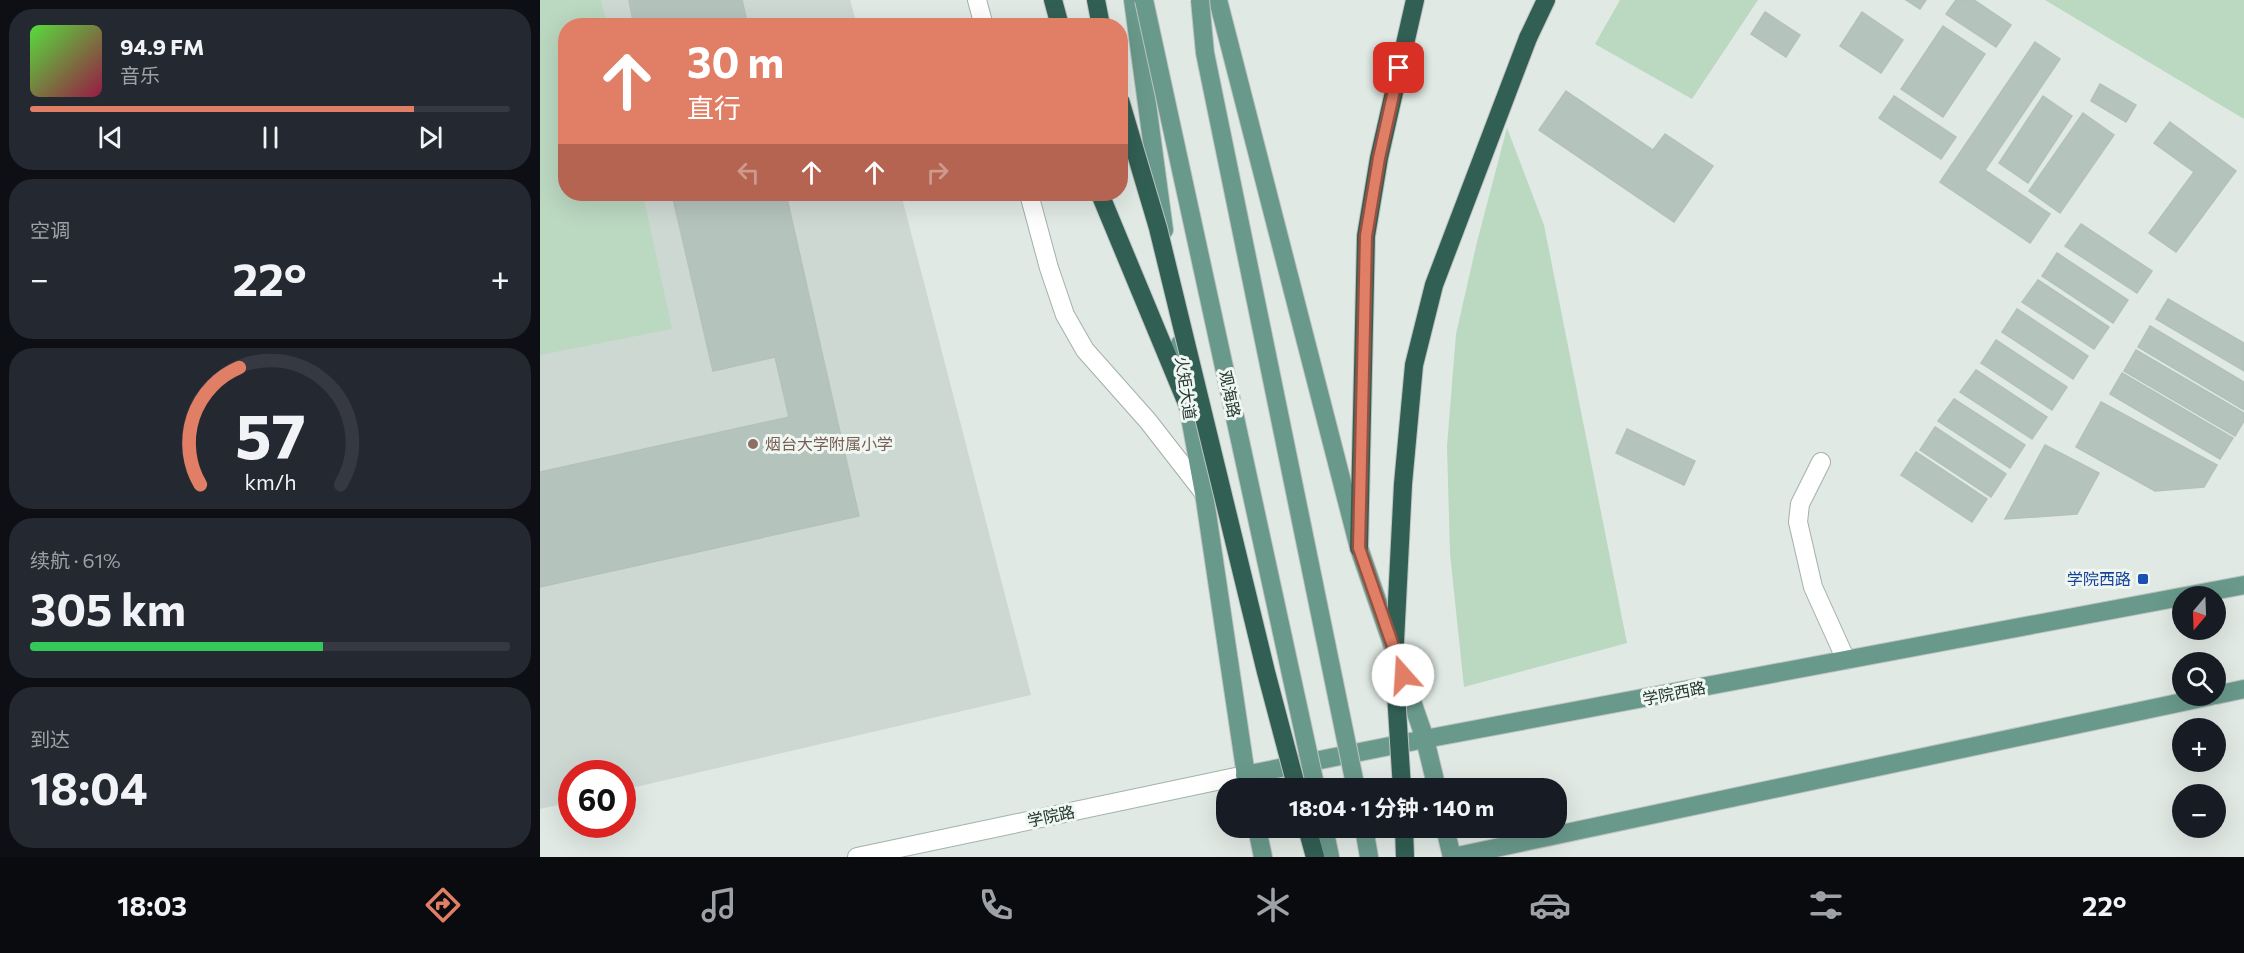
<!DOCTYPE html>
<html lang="zh">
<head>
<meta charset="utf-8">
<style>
  :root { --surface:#171b24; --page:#242831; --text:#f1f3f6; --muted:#9ea1a6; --line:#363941; --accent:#e17e66 }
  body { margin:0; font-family:Commissioner,"Noto Sans SC",sans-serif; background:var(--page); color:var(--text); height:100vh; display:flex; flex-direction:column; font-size:22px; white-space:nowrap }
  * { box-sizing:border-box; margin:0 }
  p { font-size:20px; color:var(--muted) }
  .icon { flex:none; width:33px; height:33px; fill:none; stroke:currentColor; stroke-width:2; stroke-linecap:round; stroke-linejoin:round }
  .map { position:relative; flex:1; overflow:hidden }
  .side { display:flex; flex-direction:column; gap:9px; padding:9px; background:#0d0f14; width:540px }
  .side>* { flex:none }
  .banner { position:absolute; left:18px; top:18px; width:570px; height:183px; border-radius:24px; box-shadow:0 6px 24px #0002; background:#e17e66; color:#fff; overflow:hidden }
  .needle { width:39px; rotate:199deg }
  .buttons { position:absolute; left:1632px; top:586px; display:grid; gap:12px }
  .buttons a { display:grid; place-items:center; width:54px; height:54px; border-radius:50%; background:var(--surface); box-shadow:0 6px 24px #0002; font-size:30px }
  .speed { position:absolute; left:18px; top:760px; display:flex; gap:12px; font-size:30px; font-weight:700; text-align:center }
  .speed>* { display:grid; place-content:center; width:78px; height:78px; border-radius:50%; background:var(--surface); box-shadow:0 6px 24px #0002; line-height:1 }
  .speed .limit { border:9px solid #d22; background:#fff; color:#111 }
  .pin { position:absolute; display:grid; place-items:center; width:51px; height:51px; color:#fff; margin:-26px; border-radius:12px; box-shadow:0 3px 9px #0006 }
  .me { position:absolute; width:66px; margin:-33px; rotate:341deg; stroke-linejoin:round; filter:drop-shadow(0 0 4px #0008) }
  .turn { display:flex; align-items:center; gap:21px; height:126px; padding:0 30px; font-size:27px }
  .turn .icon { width:78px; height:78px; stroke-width:2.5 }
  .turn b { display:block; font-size:42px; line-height:51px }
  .lanes { display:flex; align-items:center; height:57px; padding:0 30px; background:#0003; justify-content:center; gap:30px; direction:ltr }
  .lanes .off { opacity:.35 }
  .big { font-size:45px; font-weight:700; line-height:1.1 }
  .side .card { flex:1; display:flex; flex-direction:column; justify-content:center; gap:9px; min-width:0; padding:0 21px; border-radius:24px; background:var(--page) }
  .side .dial { align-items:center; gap:0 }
  .dial svg { height:156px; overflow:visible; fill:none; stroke:var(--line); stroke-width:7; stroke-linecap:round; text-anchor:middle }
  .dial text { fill:var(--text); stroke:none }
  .song { display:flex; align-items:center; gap:18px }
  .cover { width:72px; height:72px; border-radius:9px; background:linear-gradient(135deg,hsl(110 70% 55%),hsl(340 70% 35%)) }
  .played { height:6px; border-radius:3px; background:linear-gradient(90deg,var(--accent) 80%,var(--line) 80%) }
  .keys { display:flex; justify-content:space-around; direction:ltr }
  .heat { display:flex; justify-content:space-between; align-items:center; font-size:33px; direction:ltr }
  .charge { height:9px; border-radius:4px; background:linear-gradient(90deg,#34c759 61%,var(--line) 0) }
  .trip { position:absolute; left:676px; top:778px; width:351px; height:60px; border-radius:24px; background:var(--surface); box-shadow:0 6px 24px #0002; font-weight:700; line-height:60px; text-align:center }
  .tabs { display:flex; height:96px; justify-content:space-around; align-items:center; background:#090b0e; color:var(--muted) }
  .tabs .icon { width:42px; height:42px }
  .tabs .current { color:var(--accent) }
  .tabs b { font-size:27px; color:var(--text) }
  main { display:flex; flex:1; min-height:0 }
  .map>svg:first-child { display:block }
  .built { fill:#ced8d3 }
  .green { fill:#bbd8c1 }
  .building { fill:#b5c3bd; stroke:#b3c1bb; stroke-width:1.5 }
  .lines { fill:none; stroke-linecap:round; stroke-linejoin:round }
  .street-casing { stroke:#a4b0ab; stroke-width:20 }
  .secondary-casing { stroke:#a0b3ab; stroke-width:20 }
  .primary-casing { stroke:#bdc3c1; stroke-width:20 }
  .highway-casing { stroke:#bdc3c1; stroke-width:20 }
  .street { stroke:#fff; stroke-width:18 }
  .secondary { stroke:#fff; stroke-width:18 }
  .primary { stroke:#69998b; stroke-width:18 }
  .highway { stroke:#325f54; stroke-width:18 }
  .primary-bridge-casing { stroke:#bdc3c1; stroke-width:20; stroke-linecap:butt }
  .highway-bridge-casing { stroke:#bdc3c1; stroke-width:20; stroke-linecap:butt }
  .primary-bridge { stroke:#69998b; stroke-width:18 }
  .highway-bridge { stroke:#325f54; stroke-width:18 }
  .route-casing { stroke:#925242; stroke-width:15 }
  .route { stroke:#e17e66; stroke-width:10 }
  .education-dot { fill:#8d6e63; stroke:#f0f6f2; stroke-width:2 }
  .transit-dot { fill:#1a4fb4; stroke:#f0f6f2; stroke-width:2 }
  .labels { text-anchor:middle; stroke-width:6; stroke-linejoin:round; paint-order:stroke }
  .street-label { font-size:16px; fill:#233731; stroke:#f0f6f2 }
  .education-label { font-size:16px; fill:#785e54; stroke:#f0f6f2; text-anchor:start }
  .transit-label { font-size:16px; fill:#164399; stroke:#f0f6f2; text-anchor:end }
</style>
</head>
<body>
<main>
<section class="side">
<div class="card">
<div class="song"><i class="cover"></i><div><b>94.9 FM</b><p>音乐</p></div></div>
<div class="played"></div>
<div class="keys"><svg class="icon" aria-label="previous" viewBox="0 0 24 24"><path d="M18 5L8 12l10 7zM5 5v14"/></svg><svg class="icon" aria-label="pause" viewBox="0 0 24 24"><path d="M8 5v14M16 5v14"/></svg><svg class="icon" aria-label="next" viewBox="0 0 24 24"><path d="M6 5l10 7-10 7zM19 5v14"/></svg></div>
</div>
<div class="card"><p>空调</p>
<div class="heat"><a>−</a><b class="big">22°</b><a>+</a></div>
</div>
<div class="card dial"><svg viewBox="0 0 100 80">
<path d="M14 69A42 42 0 1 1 86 69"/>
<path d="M14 69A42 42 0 0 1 34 9" stroke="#e17e66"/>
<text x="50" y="56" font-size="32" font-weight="700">57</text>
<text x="50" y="72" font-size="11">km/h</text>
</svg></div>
<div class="card"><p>续航 · 61%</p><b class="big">305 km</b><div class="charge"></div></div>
<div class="card"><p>到达</p><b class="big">18:04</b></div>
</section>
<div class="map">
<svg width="1704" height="857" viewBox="0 0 1704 857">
  <rect width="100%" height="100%" fill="#e0e9e4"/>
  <polygon class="built" points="0,0 310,0 317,25 26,26 26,194 361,194 491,695 83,790 82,774 32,774 31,802 0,809"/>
  <g class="green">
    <polygon points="0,0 61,0 67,25 26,26 26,194 103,194 132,329 0,355"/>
    <polygon points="1080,0 1218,0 1152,99 1055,44"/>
    <polygon points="1505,0 1704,0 1704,119"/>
    <polygon points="967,128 1004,225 1087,643 924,687 910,554 907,446 916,334 937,242"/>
  </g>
  <g class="building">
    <polygon points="89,0 202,0 208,26 94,26"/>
    <polygon points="1366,0 1386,0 1380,9"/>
    <polygon points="1416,0 1434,0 1471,25 1456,47 1406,14"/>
    <polygon points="1225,12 1260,35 1246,57 1211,34"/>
    <polygon points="1322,12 1363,40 1341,73 1300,46"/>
    <polygon points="1403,26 1445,54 1403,117 1361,89"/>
    <polygon points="1495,42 1520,59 1445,170 1510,214 1490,243 1400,182"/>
    <polygon points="1560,84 1596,105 1586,122 1551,101"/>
    <polygon points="1026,91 1113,150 1125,134 1173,166 1134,222 999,130"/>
    <polygon points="1354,96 1416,137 1401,159 1339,118"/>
    <polygon points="1503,96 1532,116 1488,183 1459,163"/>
    <polygon points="1543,113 1574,135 1520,213 1489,191"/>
    <polygon points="1630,122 1696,171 1636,252 1609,233 1654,172 1614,143"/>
    <polygon points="132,194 246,194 319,516 0,587 0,472 249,417 235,357 173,371"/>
    <polygon points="1541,224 1612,271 1597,293 1525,246"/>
    <polygon points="1517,253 1588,300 1573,323 1502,276"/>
    <polygon points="1498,280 1569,327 1554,349 1482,302"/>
    <polygon points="1628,299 1704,343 1704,371 1616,319"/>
    <polygon points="1477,309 1548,356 1533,379 1462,332"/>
    <polygon points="1610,326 1704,382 1704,410 1598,347"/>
    <polygon points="1456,340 1527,387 1512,410 1441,363"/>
    <polygon points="1596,350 1704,413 1704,421 1695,436 1584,371"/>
    <polygon points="1436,370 1507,417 1492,439 1420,392"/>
    <polygon points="1582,373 1693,438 1680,459 1570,394"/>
    <polygon points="1414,399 1485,445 1470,468 1398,421"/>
    <polygon points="1561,402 1677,465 1664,487 1615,491 1536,447"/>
    <polygon points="1395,427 1466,474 1451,497 1380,450"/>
    <polygon points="1087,429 1155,461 1144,485 1076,453"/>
    <polygon points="1505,445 1559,473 1537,514 1465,519"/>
    <polygon points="1376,452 1447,499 1432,522 1361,475"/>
  </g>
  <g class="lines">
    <defs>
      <g id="street">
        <polyline points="437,0 444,26"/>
        <polyline points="489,194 509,268 525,315 545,350 608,421 664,493"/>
        <polyline points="1281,462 1260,504 1258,522 1273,587 1306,660"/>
      </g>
      <polyline id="secondary" points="317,857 705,775"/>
      <g id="primary">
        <polyline points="593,0 624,230"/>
        <polyline points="678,0 819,548 885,739 897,789"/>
        <polyline points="640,344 648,406 664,493 708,789"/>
        <polyline points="1676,695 1704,689"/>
        <polyline points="705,775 885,739 1704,585"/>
        <polyline points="717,828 723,857"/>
        <polyline points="784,828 790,857"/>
        <polyline points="824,828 829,857"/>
        <polyline points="905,828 912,857"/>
        <polyline points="913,857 1671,696"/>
      </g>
      <g id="highway">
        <polyline points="513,0 520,26"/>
        <polyline points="556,0 561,26"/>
        <polyline points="988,38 1006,0"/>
        <polyline points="560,194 648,406"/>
        <polyline points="819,548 826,236 839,158 875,0"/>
        <polyline points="767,828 775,857"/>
        <polyline points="864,828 865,857"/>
      </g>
    </defs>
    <use href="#street" class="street-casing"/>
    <use href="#secondary" class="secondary-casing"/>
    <use href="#primary" class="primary-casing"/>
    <use href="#highway" class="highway-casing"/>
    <use href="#street" class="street"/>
    <use href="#secondary" class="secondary"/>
    <use href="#primary" class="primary"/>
    <use href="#highway" class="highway"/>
    <defs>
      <g id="primary-bridge">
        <polyline points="604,0 776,789"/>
        <polyline points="660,0 665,53 816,789"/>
      </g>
      <g id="highway-bridge">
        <polyline points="580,100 618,228 726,672 757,789"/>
        <polyline points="862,789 854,661 863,484 874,365 894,285 988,38"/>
      </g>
    </defs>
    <use href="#primary-bridge" class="primary-bridge-casing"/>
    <use href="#highway-bridge" class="highway-bridge-casing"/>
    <use href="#primary-bridge" class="primary-bridge"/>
    <use href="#highway-bridge" class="highway-bridge"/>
  </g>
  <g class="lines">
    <defs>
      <polyline id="route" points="859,68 839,158 826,236 819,548 863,675"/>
    </defs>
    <use href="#route" class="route-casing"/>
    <use href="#route" class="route"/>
  </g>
  <circle class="education-dot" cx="213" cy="444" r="6"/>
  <rect class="transit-dot" x="1597" y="573" width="12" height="12" rx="3"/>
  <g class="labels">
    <g class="street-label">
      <text transform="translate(646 388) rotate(82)" y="6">火矩大道</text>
      <text transform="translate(690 394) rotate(78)" y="6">观海路</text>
      <text transform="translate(1134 693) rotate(-11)" y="6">学院西路</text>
      <text transform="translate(511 816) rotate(-12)" y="6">学院路</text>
    </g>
    <g class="education-label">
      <text x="225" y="450">烟台大学附属小学</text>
    </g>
    <g class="transit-label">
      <text x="1591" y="585">学院西路</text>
    </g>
  </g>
</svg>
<div class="buttons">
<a><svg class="needle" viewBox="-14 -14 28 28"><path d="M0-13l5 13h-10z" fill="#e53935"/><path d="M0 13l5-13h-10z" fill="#9ea1a6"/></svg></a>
<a><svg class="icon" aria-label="search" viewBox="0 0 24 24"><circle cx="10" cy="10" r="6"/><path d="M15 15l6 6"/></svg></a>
<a>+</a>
<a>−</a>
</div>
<div class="speed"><div class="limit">60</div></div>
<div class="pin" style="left:859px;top:68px;background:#d93025"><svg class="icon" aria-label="arrive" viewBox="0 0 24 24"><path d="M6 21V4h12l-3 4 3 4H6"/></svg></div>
<svg class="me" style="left:863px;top:675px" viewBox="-20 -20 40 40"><circle r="19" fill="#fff"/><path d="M0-13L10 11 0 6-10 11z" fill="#e17e66"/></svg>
<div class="trip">18:04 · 1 分钟 · 140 m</div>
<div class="banner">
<div class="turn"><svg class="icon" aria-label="ahead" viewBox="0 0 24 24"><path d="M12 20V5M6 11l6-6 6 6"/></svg><div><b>30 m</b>直行</div></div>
<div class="lanes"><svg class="icon off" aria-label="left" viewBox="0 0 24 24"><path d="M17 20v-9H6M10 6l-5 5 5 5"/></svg><svg class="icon" aria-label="ahead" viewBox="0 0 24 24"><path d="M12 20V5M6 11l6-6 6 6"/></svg><svg class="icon" aria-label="ahead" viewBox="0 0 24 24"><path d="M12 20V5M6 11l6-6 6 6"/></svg><svg class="icon off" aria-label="right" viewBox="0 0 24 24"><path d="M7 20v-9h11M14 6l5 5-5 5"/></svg></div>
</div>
</div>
</main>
<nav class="tabs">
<b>18:03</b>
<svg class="icon current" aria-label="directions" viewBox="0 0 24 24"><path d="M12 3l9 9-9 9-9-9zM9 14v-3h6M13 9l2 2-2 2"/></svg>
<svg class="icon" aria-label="music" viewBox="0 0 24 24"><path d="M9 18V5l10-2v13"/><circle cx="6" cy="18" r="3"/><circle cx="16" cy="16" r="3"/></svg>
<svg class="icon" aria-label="phone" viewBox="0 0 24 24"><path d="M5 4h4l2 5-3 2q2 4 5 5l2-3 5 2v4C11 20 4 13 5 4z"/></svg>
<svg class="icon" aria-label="climate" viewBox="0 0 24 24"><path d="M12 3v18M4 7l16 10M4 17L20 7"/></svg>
<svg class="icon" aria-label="car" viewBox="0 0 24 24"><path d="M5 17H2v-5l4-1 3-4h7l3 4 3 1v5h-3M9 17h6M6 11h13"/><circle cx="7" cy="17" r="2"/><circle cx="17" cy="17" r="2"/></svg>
<svg class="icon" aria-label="filters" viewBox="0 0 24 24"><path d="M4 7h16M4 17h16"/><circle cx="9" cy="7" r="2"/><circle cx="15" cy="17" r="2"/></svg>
<b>22°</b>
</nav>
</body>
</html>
